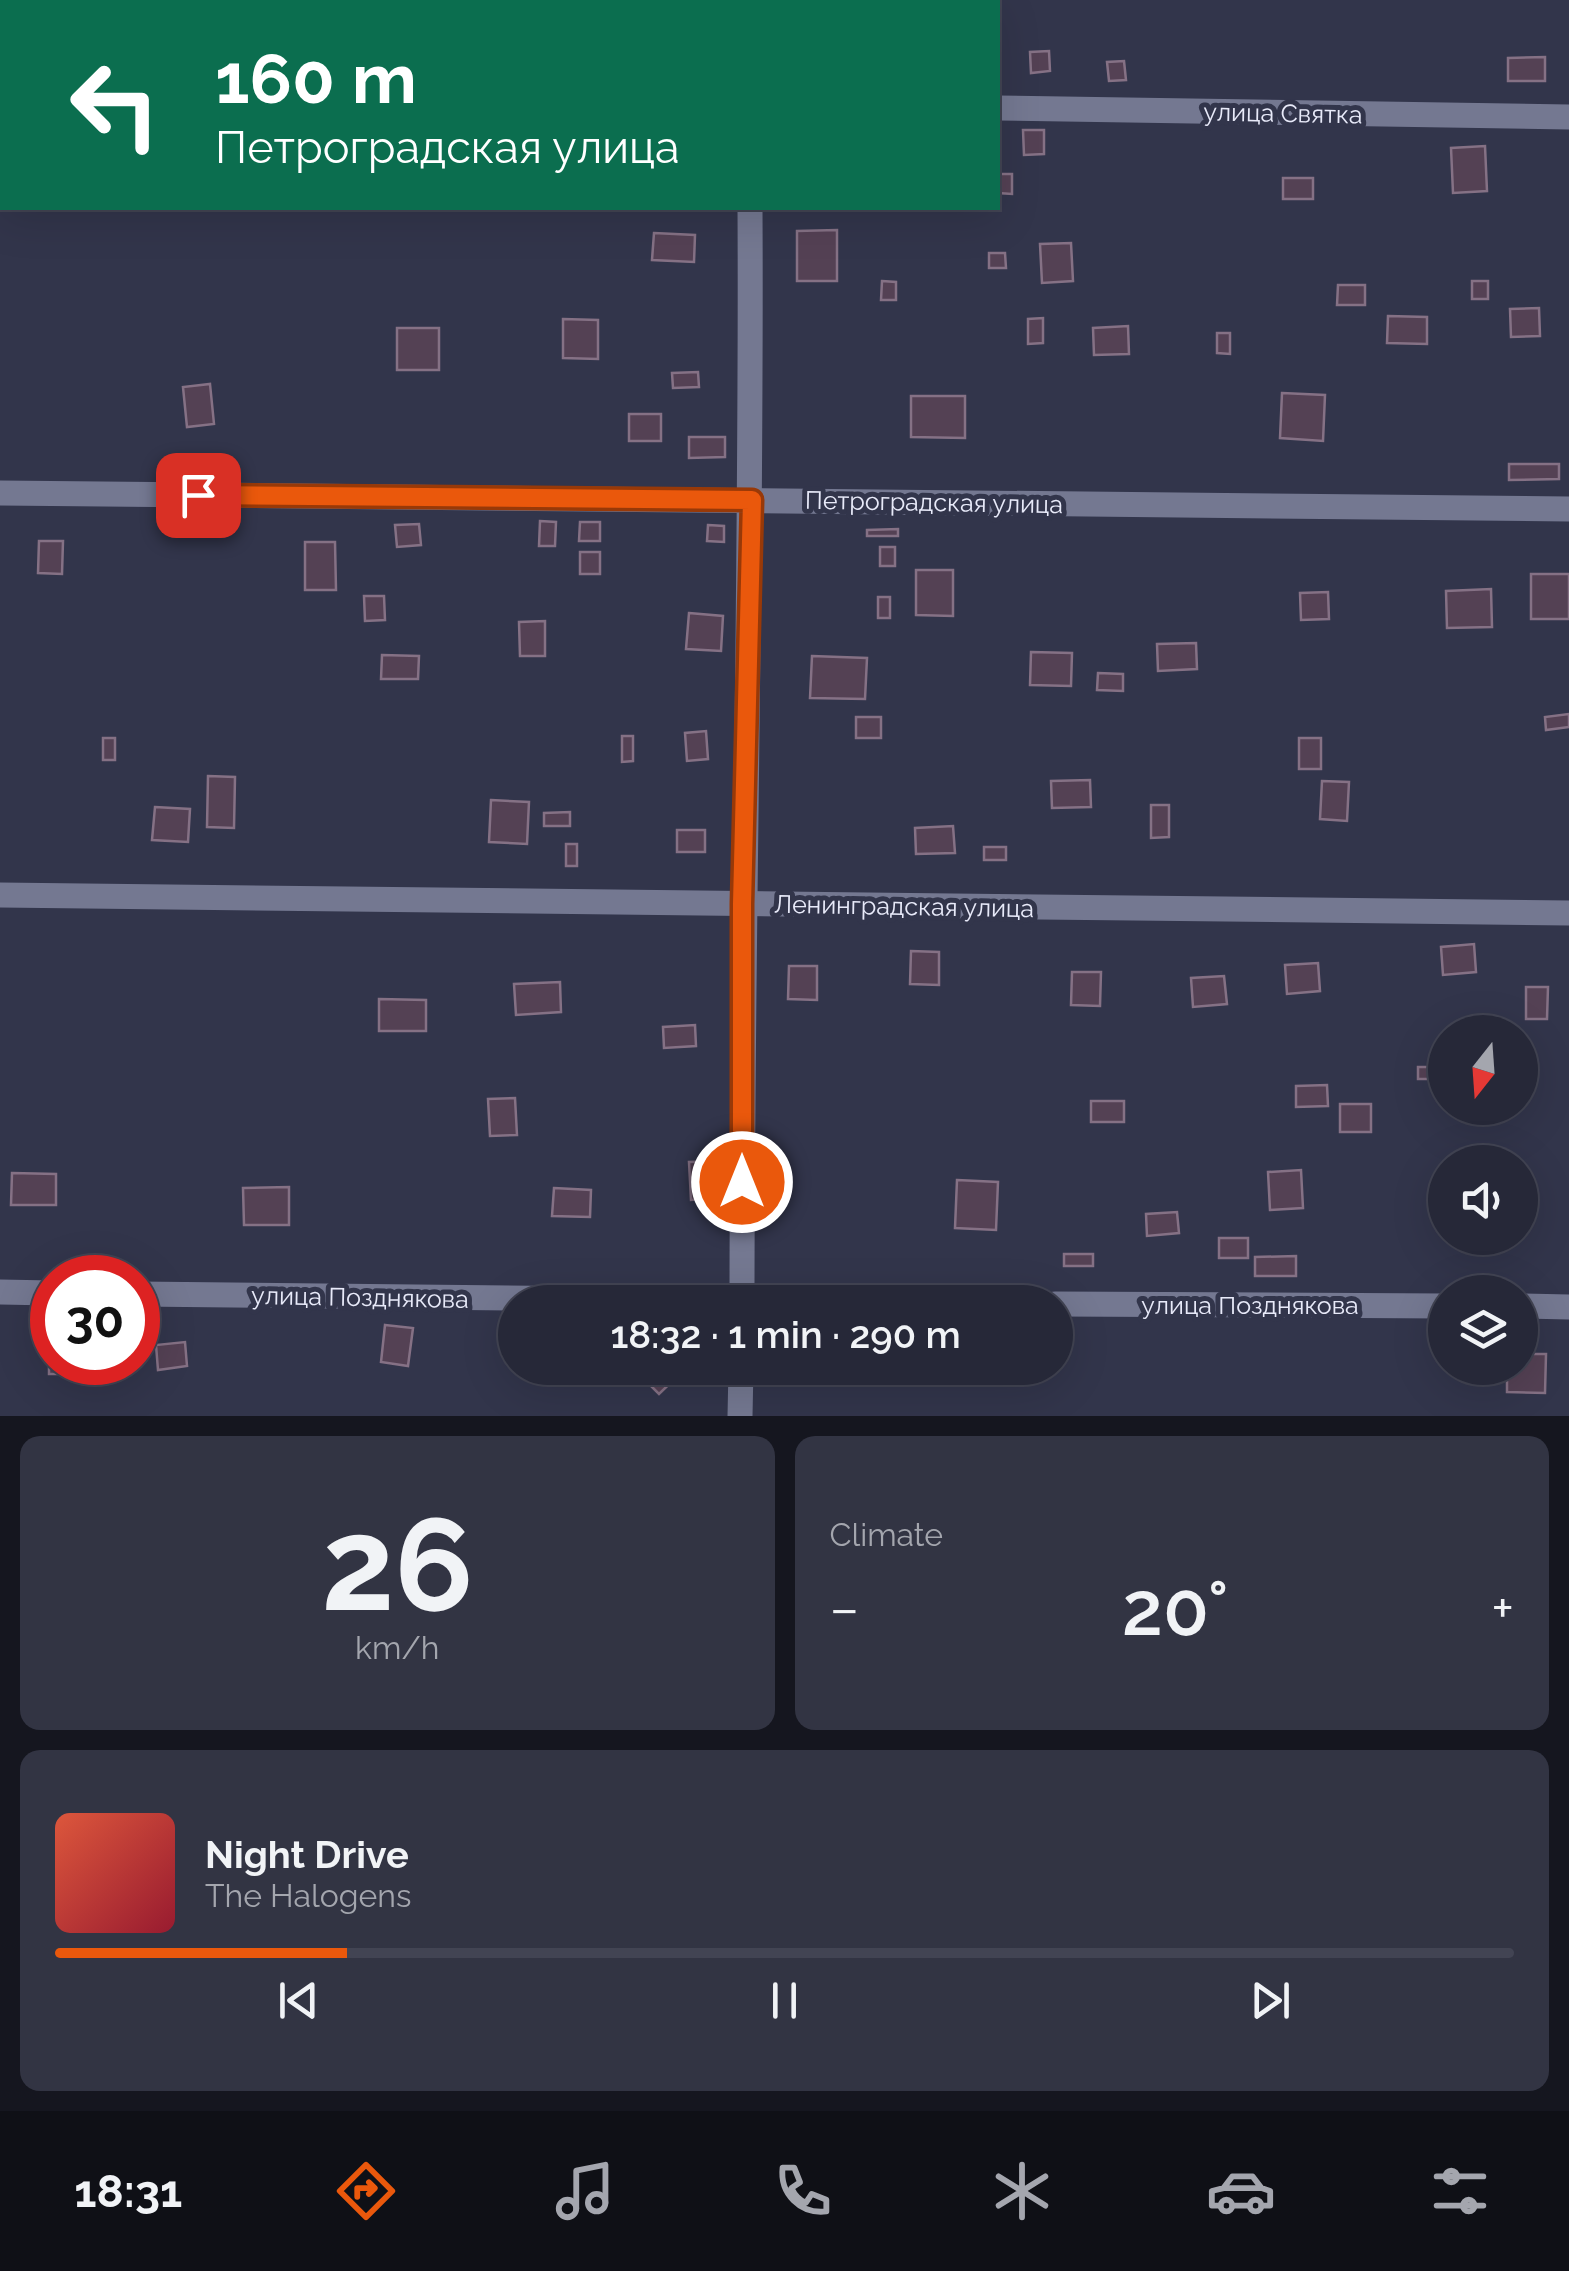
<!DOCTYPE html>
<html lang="en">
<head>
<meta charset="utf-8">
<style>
  :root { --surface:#262838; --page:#323443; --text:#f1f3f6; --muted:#a4a6ae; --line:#424453; --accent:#ea580c }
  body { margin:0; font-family:Raleway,sans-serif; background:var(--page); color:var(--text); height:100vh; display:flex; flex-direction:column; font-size:38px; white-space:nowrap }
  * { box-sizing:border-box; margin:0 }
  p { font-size:32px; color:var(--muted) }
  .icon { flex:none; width:55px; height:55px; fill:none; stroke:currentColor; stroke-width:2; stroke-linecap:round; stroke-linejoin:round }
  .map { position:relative; height:1416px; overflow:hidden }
  .drawer { display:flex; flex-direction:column; gap:20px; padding:20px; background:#15161f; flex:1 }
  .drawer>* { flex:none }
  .guide { position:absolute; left:0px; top:0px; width:1000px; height:210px; box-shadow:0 10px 40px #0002,0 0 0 2px var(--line); background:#0b6e4f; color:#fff; overflow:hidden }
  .needle { width:65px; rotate:197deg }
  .tools { position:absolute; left:1428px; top:1015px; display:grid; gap:20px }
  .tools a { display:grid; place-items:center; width:110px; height:110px; border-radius:50%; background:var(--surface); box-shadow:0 10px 40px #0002,0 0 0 2px var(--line); font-size:50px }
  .speed { position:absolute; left:30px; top:1255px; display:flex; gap:20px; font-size:50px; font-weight:700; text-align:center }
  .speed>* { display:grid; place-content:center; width:130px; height:130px; border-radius:50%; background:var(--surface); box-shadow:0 10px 40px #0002,0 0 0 2px var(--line); line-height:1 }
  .speed .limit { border:15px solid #d22; background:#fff; color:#111 }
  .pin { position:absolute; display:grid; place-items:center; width:85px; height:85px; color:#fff; margin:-42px; border-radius:20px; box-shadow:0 5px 15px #0006 }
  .me { position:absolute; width:110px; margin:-55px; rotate:0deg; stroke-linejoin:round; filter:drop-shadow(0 0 8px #0008) }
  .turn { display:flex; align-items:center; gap:35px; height:210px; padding:0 50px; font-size:45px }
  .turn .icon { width:130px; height:130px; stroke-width:2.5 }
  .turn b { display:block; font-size:70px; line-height:85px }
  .big { font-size:75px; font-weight:600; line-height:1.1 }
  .drawer .widget { flex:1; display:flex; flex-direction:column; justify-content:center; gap:15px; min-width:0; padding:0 35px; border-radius:20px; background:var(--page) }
  .drawer .dial { align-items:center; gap:0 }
  .dial b { font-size:130px; line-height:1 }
  .song { display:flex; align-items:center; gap:30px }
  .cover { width:120px; height:120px; border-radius:15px; background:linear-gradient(135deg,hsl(10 70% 55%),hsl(350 70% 35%)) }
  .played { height:10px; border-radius:5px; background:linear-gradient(90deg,var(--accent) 20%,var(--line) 20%) }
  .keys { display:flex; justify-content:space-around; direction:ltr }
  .heat { display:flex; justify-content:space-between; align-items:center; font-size:55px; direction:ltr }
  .drawer .tiles { flex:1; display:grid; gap:20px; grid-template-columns:1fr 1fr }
  .widget:last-child { grid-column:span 2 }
  .trip { position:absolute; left:498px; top:1285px; width:575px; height:100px; border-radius:50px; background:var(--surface); box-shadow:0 10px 40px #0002,0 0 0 2px var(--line); font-weight:600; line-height:100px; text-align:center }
  .tab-bar { display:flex; height:160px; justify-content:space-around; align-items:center; background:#0f1016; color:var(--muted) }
  .tab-bar .icon { width:70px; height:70px }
  .tab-bar .active { color:var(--accent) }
  .tab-bar b { font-size:45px; color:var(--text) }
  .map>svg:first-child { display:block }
  .building { fill:#544154; stroke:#857185; stroke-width:2.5 }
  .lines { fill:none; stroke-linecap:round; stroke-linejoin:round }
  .minor { stroke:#747891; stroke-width:25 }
  .route-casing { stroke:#983908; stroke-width:25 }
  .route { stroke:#ea580c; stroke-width:18 }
  .labels { text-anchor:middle; stroke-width:10; stroke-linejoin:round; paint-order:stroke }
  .street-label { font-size:25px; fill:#e8eaf9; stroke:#32354b }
</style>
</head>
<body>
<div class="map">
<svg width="1569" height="1416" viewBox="0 0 1569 1416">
  <rect width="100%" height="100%" fill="#32354b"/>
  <g class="building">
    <polygon points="838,0 889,0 890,2 838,2"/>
    <polygon points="1049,51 1050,71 1031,73 1030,52"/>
    <polygon points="1545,57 1545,81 1508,81 1508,58"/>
    <polygon points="1124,61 1126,80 1109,81 1107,62"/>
    <polygon points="1023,130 1044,130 1044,154 1024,155"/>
    <polygon points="1485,146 1487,191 1453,193 1451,148"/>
    <polygon points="998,174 1012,174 1012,194 998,193"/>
    <rect x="1283" y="178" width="30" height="21"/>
    <polygon points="837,230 837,281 797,281 797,231"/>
    <polygon points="654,233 695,235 694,262 652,260"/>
    <polygon points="1071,243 1073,281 1042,283 1040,244"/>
    <polygon points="989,253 1005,253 1006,268 989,268"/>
    <polygon points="882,281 896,282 896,300 881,300"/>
    <rect x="1472" y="281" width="16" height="18"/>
    <polygon points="1338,285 1365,285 1365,305 1337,305"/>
    <polygon points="1539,308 1540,336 1511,337 1510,309"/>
    <polygon points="1388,316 1427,317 1427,344 1387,343"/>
    <polygon points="1043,318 1043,343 1028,344 1028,319"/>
    <polygon points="563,319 598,320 598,359 563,358"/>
    <polygon points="1128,326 1129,354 1094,355 1093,328"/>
    <rect x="397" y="328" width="42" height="42"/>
    <polygon points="1217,333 1230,333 1230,354 1217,353"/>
    <polygon points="698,372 699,387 673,388 672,373"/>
    <polygon points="210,384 214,424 187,427 183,387"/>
    <polygon points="1282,393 1325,395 1323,441 1280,438"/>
    <polygon points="911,396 965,396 965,438 911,437"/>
    <rect x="629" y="414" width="32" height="27"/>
    <polygon points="689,437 725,437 725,457 689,458"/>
    <polygon points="1509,464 1559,464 1559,479 1509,480"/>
    <polygon points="540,521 556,522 555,546 539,546"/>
    <polygon points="580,522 600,522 600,541 579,541"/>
    <polygon points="419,524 421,545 397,547 395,525"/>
    <polygon points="708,525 724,526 724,542 707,541"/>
    <polygon points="898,529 898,536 867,536 867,530"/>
    <polygon points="39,541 63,541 62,574 38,573"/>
    <polygon points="305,542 335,542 336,590 305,590"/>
    <rect x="880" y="547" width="15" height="19"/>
    <rect x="580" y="552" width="20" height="22"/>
    <polygon points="916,570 953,570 953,616 916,615"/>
    <rect x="1531" y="574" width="38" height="45"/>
    <polygon points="1491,589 1492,627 1447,628 1446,591"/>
    <polygon points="1328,592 1329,619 1301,620 1300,593"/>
    <polygon points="364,596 384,596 385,620 365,621"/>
    <rect x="878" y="597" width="12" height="21"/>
    <polygon points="689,613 723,616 721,651 686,649"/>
    <polygon points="545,621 545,656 520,656 519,622"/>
    <polygon points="1196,643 1197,669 1158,671 1157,644"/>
    <polygon points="1031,652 1072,653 1071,686 1030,685"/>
    <polygon points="382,655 419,656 418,679 381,679"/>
    <polygon points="812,656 867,658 865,699 810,698"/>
    <polygon points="1098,673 1123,674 1123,691 1097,690"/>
    <polygon points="1569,714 1569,727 1546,730 1545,717"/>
    <rect x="856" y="717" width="25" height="21"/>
    <polygon points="706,731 708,759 687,761 685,733"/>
    <polygon points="622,736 633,736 633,761 622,762"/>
    <rect x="103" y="738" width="12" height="22"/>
    <rect x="1299" y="738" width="22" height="31"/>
    <polygon points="208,776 235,777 234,828 207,827"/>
    <polygon points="1090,780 1091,807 1052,808 1051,781"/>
    <polygon points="1322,781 1349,782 1347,821 1320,819"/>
    <polygon points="491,800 529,802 527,844 489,842"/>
    <polygon points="1151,805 1169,805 1169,837 1151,838"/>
    <polygon points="155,807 190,809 188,842 152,840"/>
    <polygon points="570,812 570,826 544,826 544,813"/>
    <polygon points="953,826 955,853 916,854 915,828"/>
    <rect x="677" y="830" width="28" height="22"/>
    <rect x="566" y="844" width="11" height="22"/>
    <rect x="984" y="847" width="22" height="13"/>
    <polygon points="1474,944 1476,972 1443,975 1441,947"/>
    <polygon points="911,951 939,952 939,985 910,984"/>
    <polygon points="1318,963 1320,991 1287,994 1285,965"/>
    <polygon points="789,966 817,966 817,1000 788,999"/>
    <polygon points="1072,972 1101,972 1100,1006 1071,1005"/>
    <polygon points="1224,976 1227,1004 1193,1007 1191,978"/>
    <polygon points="560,982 561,1012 516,1015 514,984"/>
    <polygon points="1526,987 1548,987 1547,1019 1526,1019"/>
    <polygon points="379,999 426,1000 426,1031 379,1031"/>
    <polygon points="695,1025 696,1046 664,1048 663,1027"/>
    <rect x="1418" y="1067" width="19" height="12"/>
    <polygon points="1327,1085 1328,1106 1296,1107 1296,1086"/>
    <polygon points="515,1098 517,1135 490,1136 488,1099"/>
    <rect x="1091" y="1101" width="33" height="21"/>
    <rect x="1340" y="1104" width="31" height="28"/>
    <polygon points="716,1161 718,1198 691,1200 689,1162"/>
    <polygon points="1301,1170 1303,1208 1270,1210 1268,1172"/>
    <polygon points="12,1173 56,1174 56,1205 11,1205"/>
    <polygon points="957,1180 998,1182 996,1230 955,1228"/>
    <polygon points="289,1187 289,1225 244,1225 243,1188"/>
    <polygon points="554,1188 591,1190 590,1217 552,1216"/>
    <polygon points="1177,1212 1179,1233 1147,1236 1146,1214"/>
    <rect x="1219" y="1238" width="29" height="20"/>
    <rect x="1064" y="1254" width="29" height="12"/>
    <polygon points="1296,1256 1296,1276 1255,1276 1255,1257"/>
    <polygon points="385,1325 413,1328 408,1366 381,1362"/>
    <polygon points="185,1342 187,1366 158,1370 156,1345"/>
    <polygon points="49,1351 52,1362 75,1362 75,1374 49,1374"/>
    <polygon points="1520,1354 1546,1354 1545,1393 1507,1392 1507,1368 1520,1368"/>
    <polygon points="648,1368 686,1368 659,1394 640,1375"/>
  </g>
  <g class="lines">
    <g class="minor">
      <polyline points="751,2 751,0"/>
      <polyline points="0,103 2,103"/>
      <polyline points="998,108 1569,117"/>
      <polyline points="0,493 1569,509"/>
      <polyline points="0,895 1569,913"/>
      <polyline points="0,1292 52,1293"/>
      <polyline points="138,1294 883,1302"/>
      <path d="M742,1302C742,937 752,573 750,208"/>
      <polyline points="1055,1304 1445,1306"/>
      <polyline points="1520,1306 1569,1307"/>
      <polyline points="740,1416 741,1368"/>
    </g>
  </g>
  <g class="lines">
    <defs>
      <polyline id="route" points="198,495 752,500 742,904 742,1182"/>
    </defs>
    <use href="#route" class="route-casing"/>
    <use href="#route" class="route"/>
  </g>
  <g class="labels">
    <g class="street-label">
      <text transform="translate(1283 113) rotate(1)" y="9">улица Святка</text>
      <text transform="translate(934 502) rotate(1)" y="9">Петроградская улица</text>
      <text transform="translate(904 906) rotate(1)" y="9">Ленинградская улица</text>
      <text transform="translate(360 1297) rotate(1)" y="9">улица Позднякова</text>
      <text x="1250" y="1314">улица Позднякова</text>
    </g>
  </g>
</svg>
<div class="tools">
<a><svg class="needle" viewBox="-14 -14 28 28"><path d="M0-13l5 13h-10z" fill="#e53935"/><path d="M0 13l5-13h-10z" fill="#a4a6ae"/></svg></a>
<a><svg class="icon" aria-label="sound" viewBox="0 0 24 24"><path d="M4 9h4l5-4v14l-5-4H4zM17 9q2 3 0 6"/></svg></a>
<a><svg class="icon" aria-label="layers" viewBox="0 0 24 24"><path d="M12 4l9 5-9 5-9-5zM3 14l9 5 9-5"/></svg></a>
</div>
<div class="speed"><div class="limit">30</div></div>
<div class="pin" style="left:198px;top:495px;background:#d93025"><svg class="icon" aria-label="arrive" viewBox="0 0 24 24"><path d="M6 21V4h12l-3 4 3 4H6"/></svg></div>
<svg class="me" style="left:742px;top:1182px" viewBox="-20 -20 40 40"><circle r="17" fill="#ea580c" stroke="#fff" stroke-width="3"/><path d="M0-11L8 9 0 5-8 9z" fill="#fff"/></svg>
<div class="trip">18:32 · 1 min · 290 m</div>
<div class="guide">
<div class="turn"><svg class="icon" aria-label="left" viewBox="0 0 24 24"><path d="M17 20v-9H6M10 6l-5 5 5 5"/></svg><div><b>160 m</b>Петроградская улица</div></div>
</div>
</div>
<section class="drawer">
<div class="tiles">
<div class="widget dial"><b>26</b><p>km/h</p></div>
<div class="widget"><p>Climate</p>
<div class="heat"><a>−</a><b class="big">20°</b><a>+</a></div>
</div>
<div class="widget">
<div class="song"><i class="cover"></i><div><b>Night Drive</b><p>The Halogens</p></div></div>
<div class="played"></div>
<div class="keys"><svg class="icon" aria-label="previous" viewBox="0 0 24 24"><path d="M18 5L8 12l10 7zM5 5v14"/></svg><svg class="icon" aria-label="pause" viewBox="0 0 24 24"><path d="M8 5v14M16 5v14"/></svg><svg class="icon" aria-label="next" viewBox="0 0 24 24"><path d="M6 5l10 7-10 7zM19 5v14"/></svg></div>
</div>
</div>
</section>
<nav class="tab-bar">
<b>18:31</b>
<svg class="icon active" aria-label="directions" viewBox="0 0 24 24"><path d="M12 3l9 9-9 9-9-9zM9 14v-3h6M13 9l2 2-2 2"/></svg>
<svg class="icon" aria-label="music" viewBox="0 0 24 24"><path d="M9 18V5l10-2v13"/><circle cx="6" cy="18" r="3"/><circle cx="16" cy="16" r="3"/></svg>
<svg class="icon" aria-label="phone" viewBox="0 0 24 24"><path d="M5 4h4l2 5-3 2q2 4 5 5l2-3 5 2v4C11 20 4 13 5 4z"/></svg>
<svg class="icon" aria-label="climate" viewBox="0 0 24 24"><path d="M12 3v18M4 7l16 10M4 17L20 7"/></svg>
<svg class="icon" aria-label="car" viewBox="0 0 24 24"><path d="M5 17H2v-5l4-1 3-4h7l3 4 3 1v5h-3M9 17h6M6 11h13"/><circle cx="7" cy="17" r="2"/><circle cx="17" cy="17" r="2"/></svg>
<svg class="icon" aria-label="filters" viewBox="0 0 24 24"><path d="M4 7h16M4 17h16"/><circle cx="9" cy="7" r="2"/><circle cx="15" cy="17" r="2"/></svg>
</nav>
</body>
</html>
